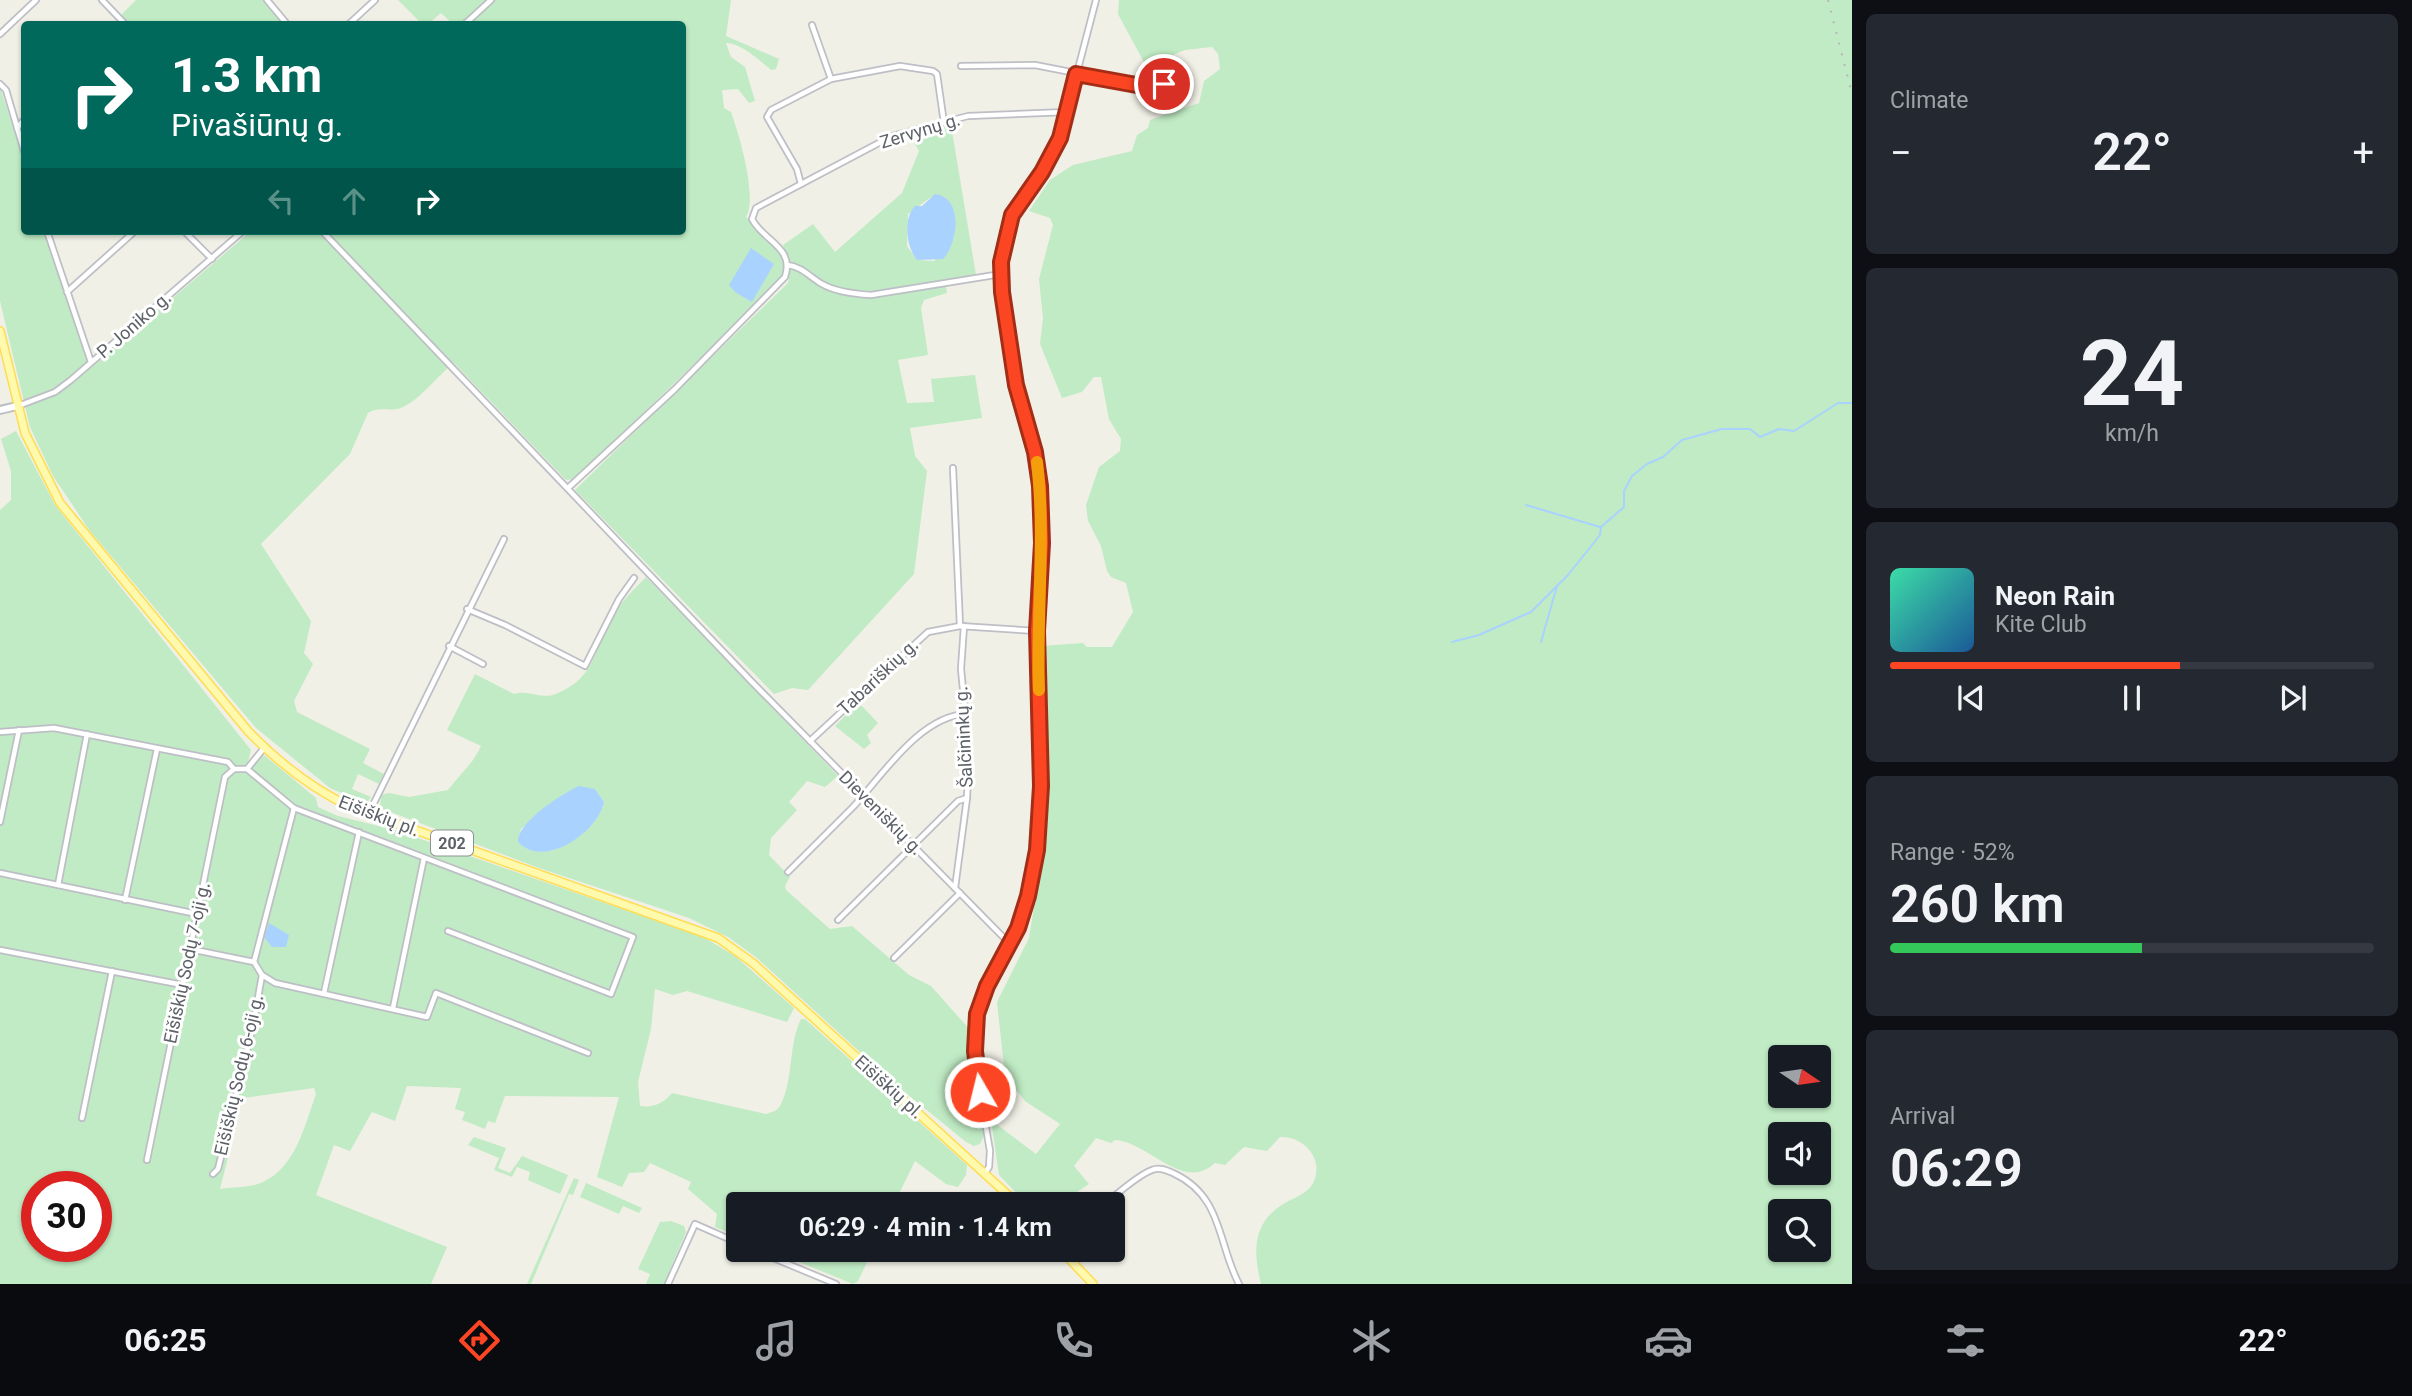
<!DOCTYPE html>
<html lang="en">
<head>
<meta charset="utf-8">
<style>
  :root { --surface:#171b24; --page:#242831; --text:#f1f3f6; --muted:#9ea1a6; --line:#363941; --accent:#fc4522 }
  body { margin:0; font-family:Roboto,sans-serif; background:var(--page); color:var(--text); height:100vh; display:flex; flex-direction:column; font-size:26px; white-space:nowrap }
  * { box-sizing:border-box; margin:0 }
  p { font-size:23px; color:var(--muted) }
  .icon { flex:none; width:38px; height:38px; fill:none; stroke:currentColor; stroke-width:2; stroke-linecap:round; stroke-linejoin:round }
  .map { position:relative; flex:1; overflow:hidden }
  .drawer { display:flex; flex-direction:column; gap:14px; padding:14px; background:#0d0f14; width:560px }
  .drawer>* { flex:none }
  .top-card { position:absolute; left:21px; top:21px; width:665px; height:214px; border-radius:7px; box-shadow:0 2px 5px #0004; background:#00695c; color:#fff; overflow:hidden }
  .needle { width:46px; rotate:103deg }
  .tools { position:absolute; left:1768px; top:1045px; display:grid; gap:14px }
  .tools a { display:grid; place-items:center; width:63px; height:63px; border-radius:7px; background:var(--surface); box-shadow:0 2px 5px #0004; font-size:35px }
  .speed { position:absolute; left:21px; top:1171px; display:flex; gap:14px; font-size:35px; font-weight:700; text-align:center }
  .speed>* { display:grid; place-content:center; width:91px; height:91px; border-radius:50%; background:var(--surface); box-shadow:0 2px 5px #0004; line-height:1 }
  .speed .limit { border:10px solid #d22; background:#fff; color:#111 }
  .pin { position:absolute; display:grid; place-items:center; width:60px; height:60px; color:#fff; margin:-30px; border:4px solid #fff; border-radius:50%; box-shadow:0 2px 7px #0007 }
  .me { position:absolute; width:77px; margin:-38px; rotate:352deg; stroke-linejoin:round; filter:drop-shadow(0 0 5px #0008) }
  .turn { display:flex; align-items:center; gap:24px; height:147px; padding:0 35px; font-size:32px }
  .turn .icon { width:91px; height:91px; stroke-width:2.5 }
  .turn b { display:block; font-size:49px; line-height:60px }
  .lanes { display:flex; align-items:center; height:66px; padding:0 35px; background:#0003; justify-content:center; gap:35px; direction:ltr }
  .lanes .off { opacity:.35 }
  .big { font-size:52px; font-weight:600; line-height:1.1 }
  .drawer .tile { flex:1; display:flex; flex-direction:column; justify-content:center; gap:10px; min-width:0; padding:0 24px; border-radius:10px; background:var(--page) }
  .drawer .dial { align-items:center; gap:0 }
  .dial b { font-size:91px; line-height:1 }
  .song { display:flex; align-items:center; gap:21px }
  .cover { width:84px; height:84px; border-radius:10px; background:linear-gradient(135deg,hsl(160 70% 55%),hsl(210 70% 35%)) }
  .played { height:7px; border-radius:4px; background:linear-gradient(90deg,var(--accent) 60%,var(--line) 60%) }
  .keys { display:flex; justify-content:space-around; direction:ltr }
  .heat { display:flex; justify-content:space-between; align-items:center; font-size:38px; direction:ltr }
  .charge { height:10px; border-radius:5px; background:linear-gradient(90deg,#34c759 52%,var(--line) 0) }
  .trip { position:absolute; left:726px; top:1192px; width:399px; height:70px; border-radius:7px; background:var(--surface); box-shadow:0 2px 5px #0004; font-weight:600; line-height:70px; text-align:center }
  .tabs { display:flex; height:112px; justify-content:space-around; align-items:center; background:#090b0e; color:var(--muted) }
  .tabs .icon { width:49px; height:49px }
  .tabs .on { color:var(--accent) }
  .tabs b { font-size:32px; color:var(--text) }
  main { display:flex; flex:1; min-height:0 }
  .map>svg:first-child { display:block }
  .green { fill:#c0ebc4; fill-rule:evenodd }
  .water { fill:#a9d2ff }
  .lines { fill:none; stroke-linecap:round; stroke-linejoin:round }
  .stream { stroke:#a9d2ff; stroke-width:2 }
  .minor-casing { stroke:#bebfc6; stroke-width:8 }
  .secondary-casing { stroke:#bbbec5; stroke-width:10 }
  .primary-casing { stroke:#ffdd52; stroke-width:10 }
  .minor { stroke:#fff; stroke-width:4.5 }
  .secondary { stroke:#fff; stroke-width:6 }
  .primary { stroke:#fff9ae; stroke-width:7 }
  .rail { stroke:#b7b8b9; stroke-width:2; stroke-dasharray:2 9; stroke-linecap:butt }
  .route-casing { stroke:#a42d16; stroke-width:18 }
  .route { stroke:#fc4522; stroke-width:12 }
  .slow { stroke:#f59e0b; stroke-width:12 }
  .labels { text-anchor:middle; stroke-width:6; stroke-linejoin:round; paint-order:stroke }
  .shield { fill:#fff; stroke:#8e9095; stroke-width:2 }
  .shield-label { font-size:16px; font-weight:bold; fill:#5d6168 }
  .street-label { font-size:18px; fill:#5d6168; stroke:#fff }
</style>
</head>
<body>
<main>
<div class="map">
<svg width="1852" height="1284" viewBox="0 0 1852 1284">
  <rect width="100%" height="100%" fill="#f1f0e6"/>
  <g class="green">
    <polygon points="136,0 264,0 283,24 130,24 121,15"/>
    <path d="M398,0H731L726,36L779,59L776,69L771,70C761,61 739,42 726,43L731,57L745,67L755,101L749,103L738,89L722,90L724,108L731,112C739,134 758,198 746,217C761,237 797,252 780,281L575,479L566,480L454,363C436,377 421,399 401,408C390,412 378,406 368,413L350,454L261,544L311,621L304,653L313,664L294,701L297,712L370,749L363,763L384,774L379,784L358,774L352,789L371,797L366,804L330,788L256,728L90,531L53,476L30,427L0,301V87L24,161V231H46L91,368L251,231H682V24H453L441,13L428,24H422Z"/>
    <path d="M1119,0H1852V1284H1261C1253,1251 1252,1222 1285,1203C1294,1198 1307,1193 1312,1185C1326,1161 1305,1136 1280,1137L1267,1151L1244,1147L1225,1165L1215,1163C1183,1193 1149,1142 1115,1140L1111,1143L1096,1138L1074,1166L1089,1184L1065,1200L1068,1204H1027L999,1175L991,1120L1036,1154L1060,1124L1025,1101L1005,1076L997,1002L1029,938L1039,877L1047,753L1042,646L1083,643L1087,647H1112L1133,612L1126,583L1111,577L1107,571L1101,546L1088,521L1086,505L1099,467L1120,451L1121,439L1109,419L1101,377H1094L1082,392L1062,398L1040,344L1043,318L1039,279L1053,225L1050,218L1029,211L1050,180L1073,165L1132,151L1137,135L1148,128L1150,120L1199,103L1204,81L1220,69L1218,54L1212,47L1185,50L1146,66L1118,14ZM1780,1057H1818V1096H1780ZM1780,1134H1818V1172H1780ZM1780,1211H1818V1250H1780Z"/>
    <path d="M951,125L976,275L945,281L947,293L924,300L921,308L928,355L898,360L907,403L934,402L931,379L975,375L982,418L910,428L915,456L927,471L914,574L808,690L792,688L774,694L575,490L788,283L791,267L783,245L813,224L835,252L902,193L919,151L909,133ZM931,197L955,215L954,238L934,261L917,260L907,246L908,214Z"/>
    <path d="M16,431L55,505L251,750L248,762L252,766L264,755L316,798L318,807L338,816L395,830L705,938L735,956L794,1008L787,1022L687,991L673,995L655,989L651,1029L638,1082L640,1106C653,1108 664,1103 672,1093L766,1114C772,1112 777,1111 780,1106C794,1080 788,1045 801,1019H805L967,1165L966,1175L958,1187L946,1184L915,1161L894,1204H738V1237L715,1227L717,1214L688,1189L691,1182L650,1163L644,1172L629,1173L622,1187L597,1177L619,1097L505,1096L495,1123L488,1121L485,1129L462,1120L465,1112L455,1109L461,1088L407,1086L395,1121L372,1112L350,1151L334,1145L316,1195L447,1247L431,1284H0V510L11,500V471L1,439ZM314,1088L316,1094C305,1124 296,1167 263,1182C251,1188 233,1187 220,1189L243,1098ZM37,1186H96V1246H37Z"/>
    <path d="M646,577L838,776L825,787L807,781L789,802L797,810L771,838L769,855L790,877L785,886L786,890L830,929L852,926L909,975L931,986L971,1031V1058L984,1136L980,1144L974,1146L966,1142L896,1085L757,958L728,937L689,918L539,868L380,808L381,795L389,793L409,797L448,790C460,774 473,764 481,746L447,730L475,674L514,694C528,689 541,700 556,694C600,676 593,643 617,610C624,598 636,588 646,577ZM595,789L604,802C598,831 544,870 518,842L521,829L565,793Z"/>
    <polygon points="856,705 861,705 878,723 867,735 871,743 864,749 835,726"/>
    <polygon points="474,1137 506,1148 498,1168 510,1173 522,1156 568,1175 560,1194 528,1180 530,1172 517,1167 512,1177 494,1170 499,1158 468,1145"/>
    <polygon points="574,1178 579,1180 573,1195 569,1194 531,1284 527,1284"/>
    <polygon points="586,1183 642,1208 639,1213 623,1206 619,1214 580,1197"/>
    <polygon points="671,1221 684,1226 686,1232 664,1284 646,1284 650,1274 638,1269 660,1222"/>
    <polygon points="770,1250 873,1250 858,1281 853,1284"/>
  </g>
  <g class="water">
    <path d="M935,194C964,198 958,243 943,259L917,260C906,247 903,218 915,206H922Z"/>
    <polygon points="751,248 774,264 752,302 735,292 729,285"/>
    <path d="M579,786L595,789L604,802C598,832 544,870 518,842C516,823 563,793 579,786Z"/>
    <polygon points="269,923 289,935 286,947 272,947 264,937"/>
  </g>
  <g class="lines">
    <g class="stream">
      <polyline points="1526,505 1600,527"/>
      <polyline points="1452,642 1479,635 1531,612 1568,575 1600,535 1601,527 1624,507 1624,491 1632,476 1647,464 1663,457 1682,440 1722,429 1750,429 1760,437 1779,429 1794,431 1838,403 1852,403"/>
      <polyline points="1541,642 1557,586"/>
    </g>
    <defs>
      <g id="minor">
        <polyline points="102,0 125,24"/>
        <polyline points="267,0 287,24"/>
        <polyline points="349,24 375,0"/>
        <polyline points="465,24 491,0"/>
        <polyline points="812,25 831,79"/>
        <polyline points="0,34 36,0"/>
        <polyline points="961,66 1035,65 1142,86 1164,84"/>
        <polyline points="0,84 6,90 24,151"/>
        <polyline points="17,128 24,120"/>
        <polyline points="801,184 797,169 767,117 771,110 831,79 900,66 933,71 937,74 944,123"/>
        <polyline points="47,231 91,362"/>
        <polyline points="184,231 212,259"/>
        <polyline points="322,231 752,682 1010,944"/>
        <path d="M787,265C801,266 810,277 822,284C836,292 854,294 871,295L1001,274"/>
        <polyline points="67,292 135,231"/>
        <polyline points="18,406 55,392 71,380 243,231"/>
        <polyline points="953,468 960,626"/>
        <path d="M568,488L675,389L785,277C795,247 763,241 752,219L756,208L892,136L968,116L1067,112"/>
        <polyline points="467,609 505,625 585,666 619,599 634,578"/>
        <polyline points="449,646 483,664"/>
        <polyline points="0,732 54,728 228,762 234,769 247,769 294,808 633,937 611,994 448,931"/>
        <polyline points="810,741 928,632 960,626 1037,631"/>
        <polyline points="247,769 264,748"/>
        <polyline points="369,813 504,539"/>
        <polyline points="0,822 19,730"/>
        <path d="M788,872C809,851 831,829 853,807C882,776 920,716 966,714"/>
        <polyline points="0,873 197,914"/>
        <polyline points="58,885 87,734"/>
        <polyline points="955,888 967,798 969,751 961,669 964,626"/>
        <polyline points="125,900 157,749"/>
        <polyline points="838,920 958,801 967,798"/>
        <polyline points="190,949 254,962 262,975 275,983 427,1017 436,993 588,1053"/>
        <polyline points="0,950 183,985"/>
        <polyline points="894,958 960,893"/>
        <polyline points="254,962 294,808"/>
        <polyline points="324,993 359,832"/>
        <polyline points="393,1008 424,858"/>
        <polyline points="82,1118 112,971"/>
        <polyline points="147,1160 225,777 234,769"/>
        <polyline points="985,1173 989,1167 990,1151 977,1075 975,1026 987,986 1010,944 1028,896 1037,850 1041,786 1037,631 1042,543 1040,486 1035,452 1016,385 1002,292 1001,262 1012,215 1043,171 1060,138 1096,0"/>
        <polyline points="213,1174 218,1169 253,1026 262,975"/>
        <path d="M1104,1204C1118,1194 1136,1176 1152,1170C1159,1167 1166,1170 1173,1173C1223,1196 1217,1242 1239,1284"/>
        <polyline points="754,1250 836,1284"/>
        <polyline points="668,1284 695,1224 738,1243"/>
      </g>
      <polyline id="secondary" points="0,410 17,406"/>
      <g id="primary">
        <path d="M0,331L25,433L60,503L248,731C278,762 312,789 351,807L718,938L753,963L1018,1204"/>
        <polyline points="1061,1250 1093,1284"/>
      </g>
    </defs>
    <use href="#minor" class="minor-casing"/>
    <use href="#secondary" class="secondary-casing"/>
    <use href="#primary" class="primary-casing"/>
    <use href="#minor" class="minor"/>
    <use href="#secondary" class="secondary"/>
    <use href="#primary" class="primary"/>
    <polyline class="rail" points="1828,0 1852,94"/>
  </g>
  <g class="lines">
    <defs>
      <polyline id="route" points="980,1092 975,1051 977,1014 987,986 1018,928 1028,896 1037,850 1041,786 1037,631 1042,543 1040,486 1035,452 1016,385 1002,292 1001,262 1012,215 1042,172 1060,138 1076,74 1142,86 1164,84"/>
    </defs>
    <use href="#route" class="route-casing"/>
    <use href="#route" class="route"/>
    <path class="slow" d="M1037,462C1046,538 1036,614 1039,690"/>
  </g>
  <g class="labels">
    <rect class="shield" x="431" y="830.5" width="42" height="25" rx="5"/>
    <g class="shield-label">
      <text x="452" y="849">202</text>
    </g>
    <g class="street-label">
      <text transform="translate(920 131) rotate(-17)" y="6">Zervynų g.</text>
      <text transform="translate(134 325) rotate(-41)" y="6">P. Joniko g.</text>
      <text transform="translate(878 677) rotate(-43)" y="6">Tabariškių g.</text>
      <text transform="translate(964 737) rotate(-93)" y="6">Šalčininkų g.</text>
      <text transform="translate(881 813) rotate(45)" y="6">Dieveniškių g.</text>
      <text transform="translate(379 816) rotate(21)" y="6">Eišiškių pl.</text>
      <text transform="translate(187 963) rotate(-78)" y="6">Eišiškių Sodų 7-oji g.</text>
      <text transform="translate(239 1075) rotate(-77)" y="6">Eišiškių Sodų 6-oji g.</text>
      <text transform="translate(889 1087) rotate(42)" y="6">Eišiškių pl.</text>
    </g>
  </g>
</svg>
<div class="tools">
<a><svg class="needle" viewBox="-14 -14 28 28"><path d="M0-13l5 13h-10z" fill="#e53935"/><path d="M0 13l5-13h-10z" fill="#9ea1a6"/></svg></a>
<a><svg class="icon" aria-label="sound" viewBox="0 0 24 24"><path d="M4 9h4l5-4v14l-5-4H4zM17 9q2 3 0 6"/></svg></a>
<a><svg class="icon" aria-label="search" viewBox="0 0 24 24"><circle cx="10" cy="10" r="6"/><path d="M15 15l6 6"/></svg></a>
</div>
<div class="speed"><div class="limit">30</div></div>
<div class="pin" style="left:1164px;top:84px;background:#d93025"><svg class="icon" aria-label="arrive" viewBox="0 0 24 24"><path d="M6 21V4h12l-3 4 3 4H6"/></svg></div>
<svg class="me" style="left:980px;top:1092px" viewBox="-20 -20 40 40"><circle r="17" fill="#fc4522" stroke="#fff" stroke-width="3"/><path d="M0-11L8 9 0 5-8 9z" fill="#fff"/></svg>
<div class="trip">06:29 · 4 min · 1.4 km</div>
<div class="top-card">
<div class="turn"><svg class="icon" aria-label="right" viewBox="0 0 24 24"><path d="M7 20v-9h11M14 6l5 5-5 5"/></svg><div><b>1.3 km</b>Pivašiūnų g.</div></div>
<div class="lanes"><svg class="icon off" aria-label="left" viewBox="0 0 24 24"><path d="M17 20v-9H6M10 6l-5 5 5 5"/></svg><svg class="icon off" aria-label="ahead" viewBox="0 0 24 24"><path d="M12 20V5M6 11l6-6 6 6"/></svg><svg class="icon" aria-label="right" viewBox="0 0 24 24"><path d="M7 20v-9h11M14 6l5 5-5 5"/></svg></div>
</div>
</div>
<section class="drawer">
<div class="tile"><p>Climate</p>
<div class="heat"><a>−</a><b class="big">22°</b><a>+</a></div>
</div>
<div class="tile dial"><b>24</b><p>km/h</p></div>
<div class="tile">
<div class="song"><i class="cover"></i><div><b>Neon Rain</b><p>Kite Club</p></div></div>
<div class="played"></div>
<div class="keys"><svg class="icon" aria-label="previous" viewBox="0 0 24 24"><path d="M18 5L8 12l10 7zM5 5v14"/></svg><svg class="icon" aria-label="pause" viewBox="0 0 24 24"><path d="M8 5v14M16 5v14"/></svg><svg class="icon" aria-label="next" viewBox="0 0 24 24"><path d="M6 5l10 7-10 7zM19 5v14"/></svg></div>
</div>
<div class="tile"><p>Range · 52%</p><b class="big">260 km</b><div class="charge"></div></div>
<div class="tile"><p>Arrival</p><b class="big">06:29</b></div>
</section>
</main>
<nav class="tabs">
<b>06:25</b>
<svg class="icon on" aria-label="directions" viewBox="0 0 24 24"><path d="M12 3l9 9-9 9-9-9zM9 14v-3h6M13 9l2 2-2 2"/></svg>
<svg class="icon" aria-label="music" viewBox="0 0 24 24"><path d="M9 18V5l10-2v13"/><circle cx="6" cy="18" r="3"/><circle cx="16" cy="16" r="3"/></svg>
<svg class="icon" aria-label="phone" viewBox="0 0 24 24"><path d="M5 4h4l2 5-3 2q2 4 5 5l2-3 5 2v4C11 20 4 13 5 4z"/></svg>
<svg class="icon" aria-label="climate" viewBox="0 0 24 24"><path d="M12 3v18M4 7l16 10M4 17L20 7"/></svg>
<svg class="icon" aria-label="car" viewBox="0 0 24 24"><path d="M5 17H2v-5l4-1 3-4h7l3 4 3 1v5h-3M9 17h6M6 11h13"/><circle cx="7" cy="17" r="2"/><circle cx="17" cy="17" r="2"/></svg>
<svg class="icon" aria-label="filters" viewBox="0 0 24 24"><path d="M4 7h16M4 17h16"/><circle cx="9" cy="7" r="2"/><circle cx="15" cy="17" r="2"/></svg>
<b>22°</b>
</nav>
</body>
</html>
